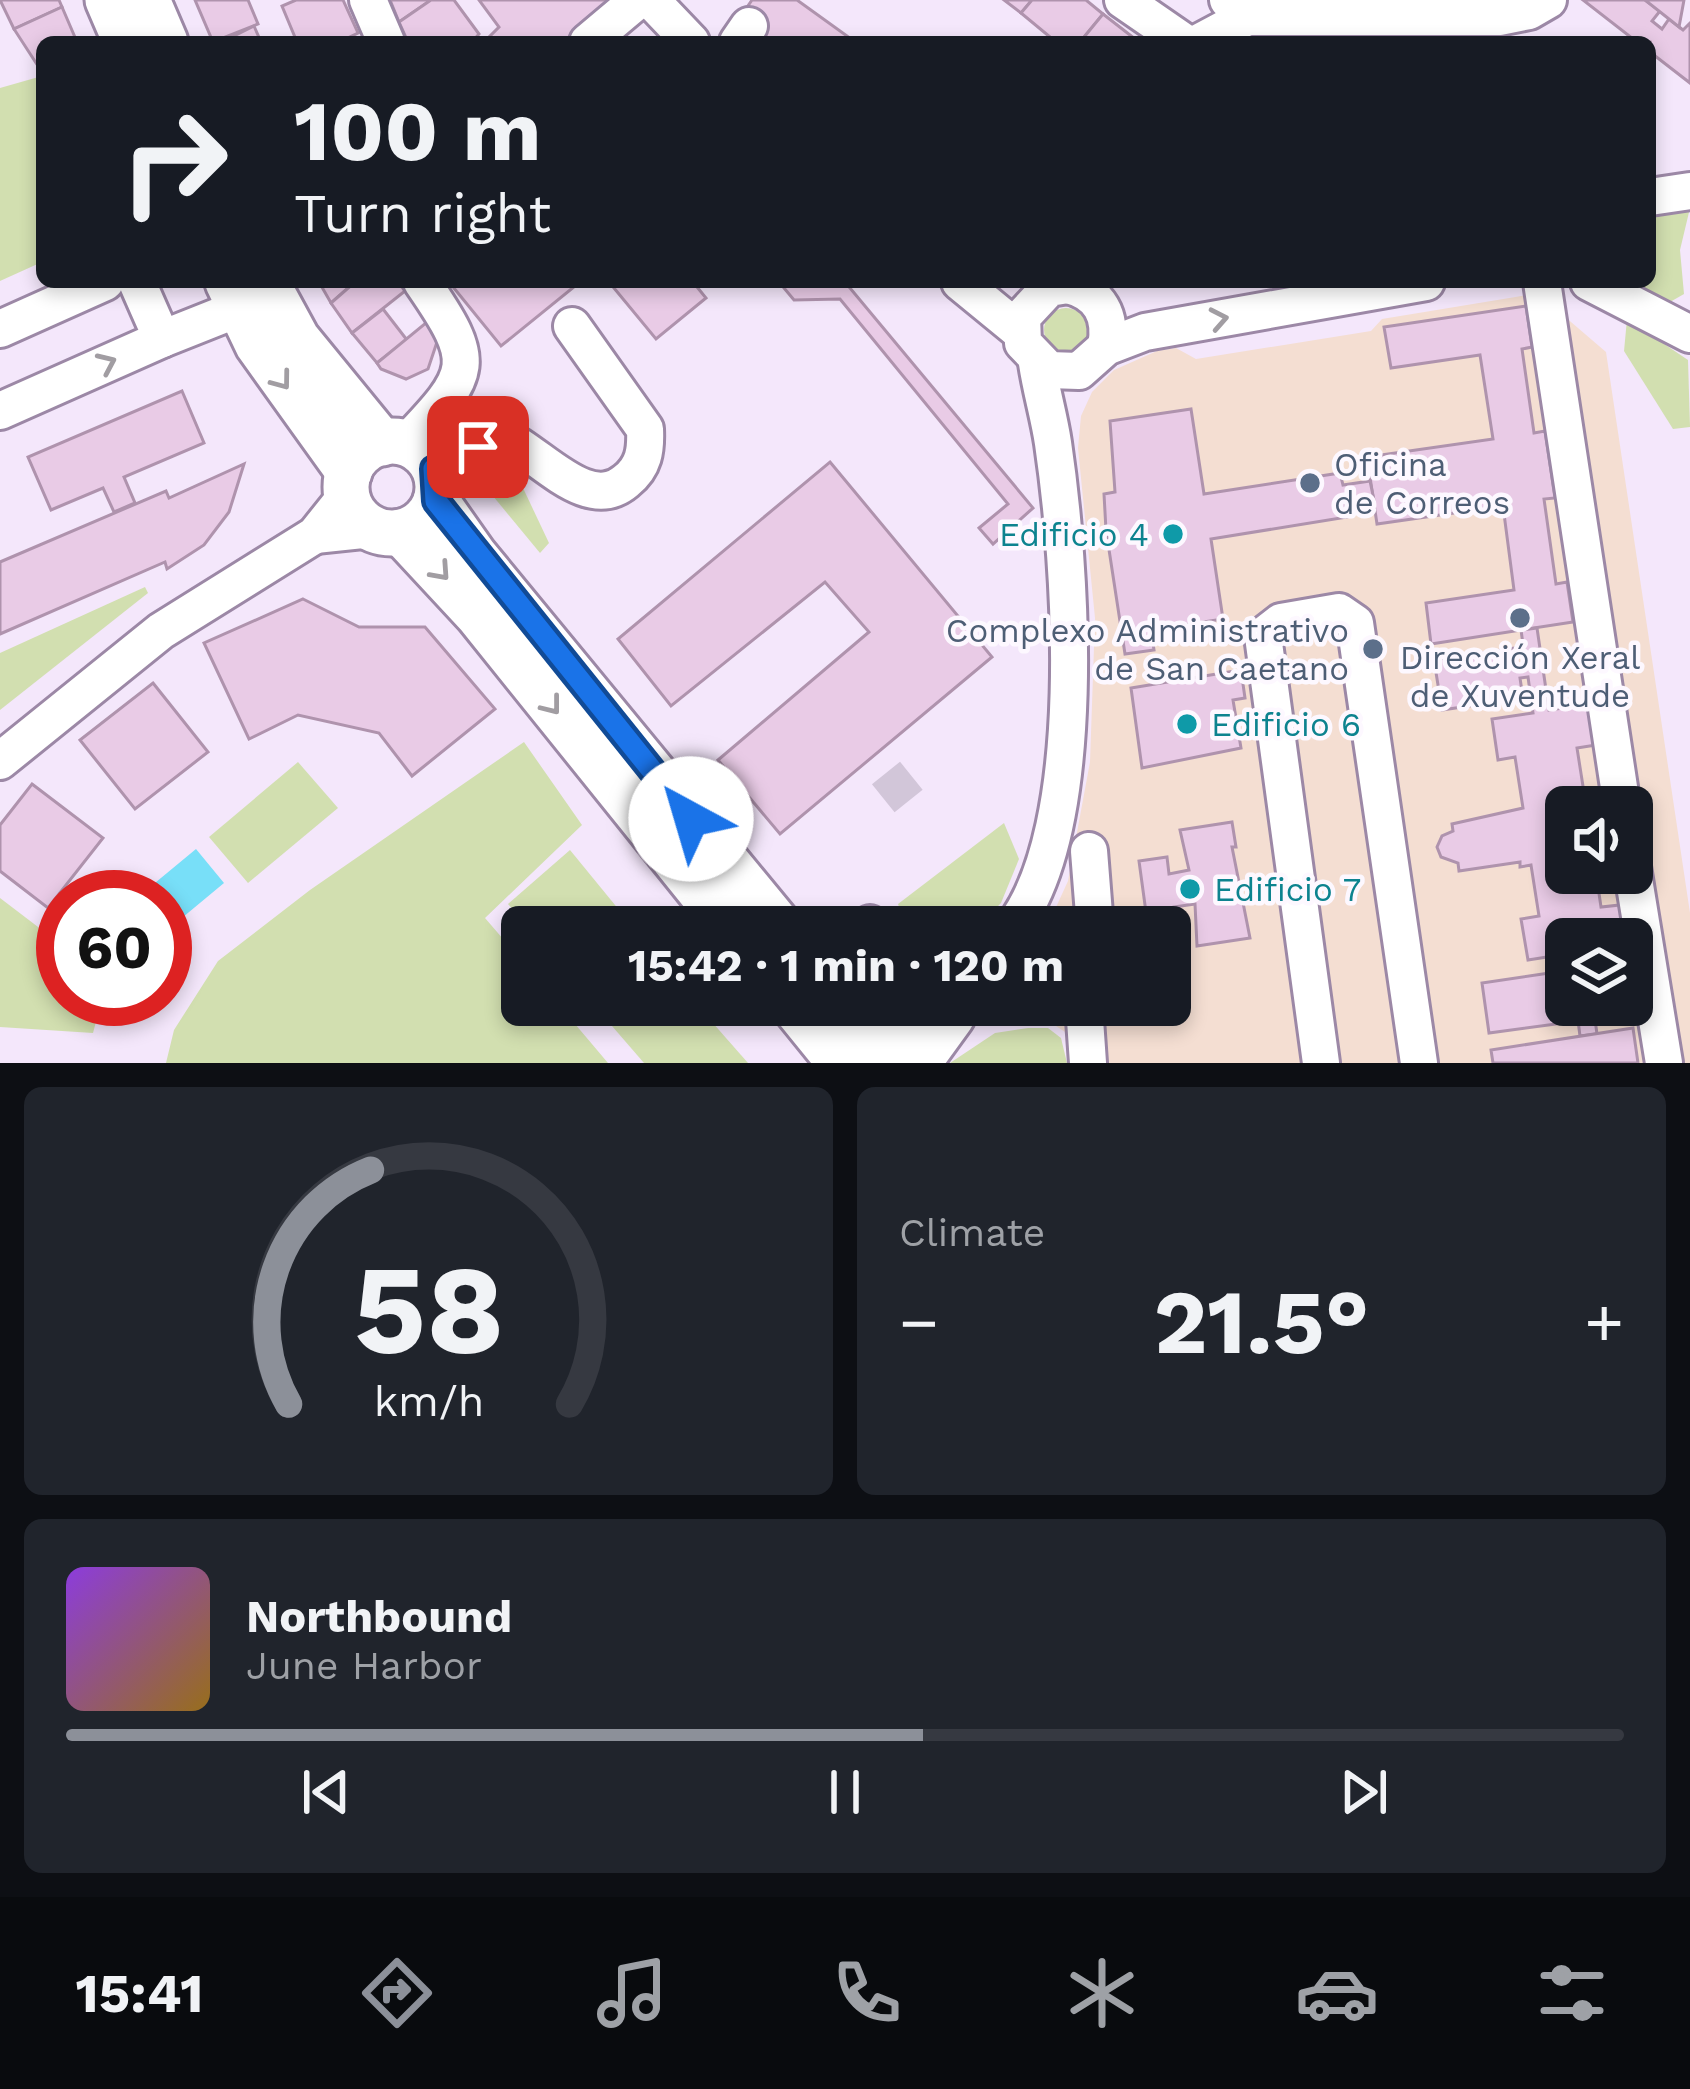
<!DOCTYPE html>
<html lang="en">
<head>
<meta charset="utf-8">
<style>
  :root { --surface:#171b24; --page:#20242c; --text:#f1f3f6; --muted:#9ea1a6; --line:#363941; --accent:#8c9099 }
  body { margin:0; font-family:"Work Sans",sans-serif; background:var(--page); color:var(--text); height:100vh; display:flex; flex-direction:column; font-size:45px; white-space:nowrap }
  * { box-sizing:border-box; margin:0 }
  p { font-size:39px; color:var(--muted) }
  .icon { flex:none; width:66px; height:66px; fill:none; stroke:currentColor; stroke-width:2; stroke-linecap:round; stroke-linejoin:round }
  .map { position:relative; height:1063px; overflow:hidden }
  .sheet { display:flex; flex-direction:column; gap:24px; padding:24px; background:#0d0f14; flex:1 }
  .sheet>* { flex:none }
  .banner { position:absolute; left:36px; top:36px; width:1620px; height:252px; border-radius:18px; box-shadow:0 6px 18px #0003; background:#171b24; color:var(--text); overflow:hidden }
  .controls { position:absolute; left:1545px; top:786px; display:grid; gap:24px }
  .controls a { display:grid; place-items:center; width:108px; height:108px; border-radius:18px; background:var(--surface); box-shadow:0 6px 18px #0003; font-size:60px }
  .speed { position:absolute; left:36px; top:870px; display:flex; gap:24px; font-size:60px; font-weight:700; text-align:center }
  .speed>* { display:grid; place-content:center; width:156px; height:156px; border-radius:50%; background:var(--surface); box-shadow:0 6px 18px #0003; line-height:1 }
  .speed .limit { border:18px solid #d22; background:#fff; color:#111 }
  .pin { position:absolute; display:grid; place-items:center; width:102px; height:102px; color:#fff; margin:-51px; border-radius:24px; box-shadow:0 6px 18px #0006 }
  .me { position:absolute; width:132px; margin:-66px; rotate:321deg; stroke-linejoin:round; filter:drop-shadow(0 0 9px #0008) }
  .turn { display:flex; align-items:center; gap:42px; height:252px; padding:0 60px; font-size:54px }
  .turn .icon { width:156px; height:156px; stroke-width:2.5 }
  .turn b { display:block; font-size:84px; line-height:102px }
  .big { font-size:90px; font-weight:700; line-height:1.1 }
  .sheet .card { flex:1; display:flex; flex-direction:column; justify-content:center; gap:18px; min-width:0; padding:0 42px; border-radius:18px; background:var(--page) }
  .sheet .dial { align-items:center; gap:0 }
  .dial svg { height:312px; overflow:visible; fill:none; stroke:var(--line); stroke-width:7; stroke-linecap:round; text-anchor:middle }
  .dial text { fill:var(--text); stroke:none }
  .song { display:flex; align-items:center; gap:36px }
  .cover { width:144px; height:144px; border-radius:18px; background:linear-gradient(135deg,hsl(270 70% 55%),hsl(40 70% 35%)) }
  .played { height:12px; border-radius:6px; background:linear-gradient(90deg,var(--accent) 55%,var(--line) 55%) }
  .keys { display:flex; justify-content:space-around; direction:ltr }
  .heat { display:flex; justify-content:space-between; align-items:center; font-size:66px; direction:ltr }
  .sheet .tiles { flex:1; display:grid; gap:24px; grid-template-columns:1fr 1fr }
  .card:last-child { grid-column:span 2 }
  .trip { position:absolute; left:501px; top:906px; width:690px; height:120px; border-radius:18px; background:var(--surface); box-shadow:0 6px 18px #0003; font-weight:700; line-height:120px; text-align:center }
  .dock { display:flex; height:192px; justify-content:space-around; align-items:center; background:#090b0e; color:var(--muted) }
  .dock .icon { width:84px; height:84px }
  .dock .active { color:var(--accent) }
  .dock b { font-size:54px; color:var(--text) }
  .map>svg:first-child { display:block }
  .commercial { fill:#f4ded2; fill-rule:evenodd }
  .green { fill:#d2dfb0 }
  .water { fill:#78dff8 }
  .building { fill:#e9cbe6; stroke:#af93ad; stroke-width:3 }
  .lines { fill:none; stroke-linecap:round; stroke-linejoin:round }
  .minor-tunnel { stroke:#d2c6d9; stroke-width:36; stroke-dasharray:36 18; stroke-linecap:butt }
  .minor-casing { stroke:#9c88a6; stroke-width:42 }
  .major-casing { stroke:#9c88a6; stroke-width:51 }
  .minor { stroke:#fff; stroke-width:36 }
  .major { stroke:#fff; stroke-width:45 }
  .oneway { stroke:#a19da2 }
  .route-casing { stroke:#114b97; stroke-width:30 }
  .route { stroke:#1a73e8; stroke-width:21 }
  .service-dot { fill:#5c6f8a; stroke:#fdf8ff; stroke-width:4.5 }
  .culture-dot { fill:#0f9aa8; stroke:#fdf8ff; stroke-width:4.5 }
  .labels { text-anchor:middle; stroke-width:9; stroke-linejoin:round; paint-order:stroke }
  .service-label { font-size:33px; fill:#4e5e75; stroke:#fdf8ff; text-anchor:start }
  .culture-label { font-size:33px; fill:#0d838f; stroke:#fdf8ff; text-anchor:start }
</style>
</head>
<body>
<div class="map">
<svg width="1690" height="1063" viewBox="0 0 1690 1063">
  <rect width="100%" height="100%" fill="#f4e7fb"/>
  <path class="commercial" d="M1527,295L1557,310L1606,352L1690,913V1063H1075L1068,1034L1044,1018L1028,1019L1026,1005H1170V927H1047L1068,881L1090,762L1095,618L1078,448L1081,416L1092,392L1114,370L1157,351L1176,348L1196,359L1371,331L1382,319ZM1566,807H1632V873H1566ZM1566,939H1632V1005H1566Z"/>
  <g class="green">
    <polygon points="42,76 42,262 0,281 0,88"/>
    <polygon points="1690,208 1680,250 1684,294 1670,302 1633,282 1650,282 1650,212"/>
    <circle cx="1066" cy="330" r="22"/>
    <polygon points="1627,319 1688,360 1690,427 1673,429 1624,351"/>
    <polygon points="499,481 523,488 549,543 540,553 488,490"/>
    <polygon points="145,587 148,593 0,710 0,653"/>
    <polygon points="524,742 582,825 485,918 522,961 522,1005 559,1005 608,1063 166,1063 174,1030 218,961 310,890"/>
    <polygon points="298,762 338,808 248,883 209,837"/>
    <polygon points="1004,823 1019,859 1001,903 978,927 906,927 898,904"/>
    <polygon points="570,850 633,927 528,927 508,904"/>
    <polygon points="0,898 63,946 63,999 102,999 93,1033 0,1027"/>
    <polygon points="636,1005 697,1005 748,1063 644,1063 612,1026"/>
    <polygon points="1028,1028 1048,1028 1061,1038 1067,1063 950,1063 995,1033"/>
  </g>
  <polygon class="water" points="196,849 224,883 165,932 165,897 138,897"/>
  <g class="building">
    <polygon points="0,0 59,0 62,7 14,29"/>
    <polygon points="195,0 248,0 258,24 213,42"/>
    <polygon points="296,0 343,0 358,33 339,42 297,42 282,6"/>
    <polygon points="390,0 431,0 399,22"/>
    <polygon points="431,0 454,0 479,34 472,42 408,42 399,22"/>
    <polygon points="479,0 619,0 574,42 484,42 499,27"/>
    <polygon points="752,0 797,0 854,41 771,42 739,19"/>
    <polygon points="1004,0 1032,0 1021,13"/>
    <polygon points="1032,0 1086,0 1103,14 1080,42 1056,42 1021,13"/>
    <polygon points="1583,0 1645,0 1660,11 1652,21 1662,29 1669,19 1683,30 1690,23 1690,83 1650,52 1650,42 1637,42"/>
    <polygon points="1645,0 1684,0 1679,27 1669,19"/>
    <polygon points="62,7 77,42 42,42 38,66 14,29"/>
    <polygon points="1103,14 1139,42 1080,42"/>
    <polygon points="254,26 261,42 222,42"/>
    <polygon points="319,282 355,282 331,303"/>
    <polygon points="355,282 398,282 405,291 352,333 331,303"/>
    <polygon points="449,282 580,282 501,346"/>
    <polygon points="609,282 693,282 706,298 656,339"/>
    <polygon points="779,282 845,282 1033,508 993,544 979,528 1008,504 840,299 794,300"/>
    <polygon points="1526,306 1532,347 1522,349 1534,433 1545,431 1555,498 1544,499 1556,584 1567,582 1573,622 1431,644 1426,603 1514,590 1503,506 1377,524 1367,457 1493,439 1480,355 1391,368 1384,327"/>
    <polygon points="383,309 407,340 377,363 352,333"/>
    <polygon points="427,322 437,342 428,369 406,379 381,369 377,363"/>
    <polygon points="182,391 204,443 124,477 135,503 114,512 103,488 51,510 28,457"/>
    <polygon points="1191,409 1204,494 1340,473 1343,485 1370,481 1374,500 1346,505 1347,517 1211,539 1223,619 1151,630 1154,650 1125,654 1106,530 1104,494 1115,492 1110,421"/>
    <polygon points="830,462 992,657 780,834 718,760 869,632 825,582 671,706 618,639"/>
    <polygon points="244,464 229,512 204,545 167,569 165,562 0,634 0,562 166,491 169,498"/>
    <polygon points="303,599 359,627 425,627 495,709 412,776 379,733 298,715 249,739 204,643"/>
    <polygon points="1537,628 1549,710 1590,704 1596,745 1577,748 1585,799 1596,798 1598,807 1566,807 1566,873 1596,873 1601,907 1620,905 1625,939 1566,939 1566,954 1528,960 1521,919 1539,916 1531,865 1520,867 1520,862 1459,871 1458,863 1441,857 1437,847 1442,836 1453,831 1452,824 1523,808 1515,757 1498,760 1492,719 1533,713 1528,677 1520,678 1523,698 1442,710 1434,660 1515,648 1518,667 1526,666 1521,630"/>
    <polygon points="1241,670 1245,698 1233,700 1241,748 1142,768 1131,688"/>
    <polygon points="153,683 208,752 135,809 80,740"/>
    <polygon points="32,784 103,838 48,908 0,871 0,825"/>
    <polygon points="1232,822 1236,847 1232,847 1250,938 1197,946 1195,904 1174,907 1176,923 1148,927 1139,861 1167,857 1169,874 1189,870 1180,830"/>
    <polygon points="1563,971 1571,1022 1489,1033 1482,983"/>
    <polygon points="1576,1005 1593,1005 1597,1034 1580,1036"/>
    <polygon points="1633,1028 1638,1063 1493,1063 1491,1050"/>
  </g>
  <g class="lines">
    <polyline class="minor-tunnel" points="886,773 919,814"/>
    <defs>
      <g id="minor">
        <polyline points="368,0 386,42"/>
        <polyline points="651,0 691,42"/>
        <polyline points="1123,0 1184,42"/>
        <polyline points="1228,0 1247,17 1499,17 1529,11 1548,0"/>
        <polyline points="588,42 638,0"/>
        <polyline points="738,42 749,26"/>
        <polyline points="1200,42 1247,17"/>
        <polyline points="1650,197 1690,191"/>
        <polyline points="960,282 1021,332"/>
        <polyline points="1087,282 1049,288 1022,317 1023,343 1049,370 1079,371 1106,347 1145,332 1426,282"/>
        <polyline points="1542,282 1622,807"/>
        <polyline points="1589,282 1690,334"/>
        <path d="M1068,285C1100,293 1112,316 1106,347"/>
        <polyline points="0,329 105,282"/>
        <polyline points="162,339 240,308"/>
        <polyline points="0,411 162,339 137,282"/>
        <path d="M406,443C474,372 478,363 422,282"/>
        <path d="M434,469L500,436C538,450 586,515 626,481C644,467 646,450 645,429L572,326"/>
        <polyline points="315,535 372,529"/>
        <polyline points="0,761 161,631 315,535 347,495"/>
        <polyline points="1089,851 1095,927"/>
        <polyline points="1632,867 1664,1063"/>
        <polyline points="870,924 872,927"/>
        <path d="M1013,927C1090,827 1071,565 1053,443C1049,416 1041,390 1037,363"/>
        <polyline points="1084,1005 1088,1063"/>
        <polyline points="1321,1063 1263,636 1281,622 1339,612 1355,623 1419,1063"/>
      </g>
      <g id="major">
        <polyline points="108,0 126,42"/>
        <polyline points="147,0 165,42"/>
        <polyline points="228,282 258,345 349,472"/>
        <polyline points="266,282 297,339 382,443"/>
        <circle cx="392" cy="487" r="46"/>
        <polyline points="436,501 474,555 780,927"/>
        <polyline points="401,532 478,615 729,927"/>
        <polyline points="793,1005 840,1063"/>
        <polyline points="844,1005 890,1063"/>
        <polyline points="876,1045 928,1005"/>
        <polyline points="918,1063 952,1016"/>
      </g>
    </defs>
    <use href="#minor" class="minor-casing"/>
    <use href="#major" class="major-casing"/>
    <use href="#minor" class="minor"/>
    <use href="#major" class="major"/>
  </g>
  <defs><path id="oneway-chevron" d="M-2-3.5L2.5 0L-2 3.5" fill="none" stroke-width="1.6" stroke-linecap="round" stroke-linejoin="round" transform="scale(3)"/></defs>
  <g class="oneway">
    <use href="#oneway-chevron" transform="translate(1219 319) rotate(-11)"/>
    <use href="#oneway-chevron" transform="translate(107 363) rotate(-24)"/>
    <use href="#oneway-chevron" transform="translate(282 381) rotate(53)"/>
    <use href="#oneway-chevron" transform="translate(441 572) rotate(48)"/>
    <use href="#oneway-chevron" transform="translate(552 706) rotate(52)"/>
  </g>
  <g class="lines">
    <defs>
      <polyline id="route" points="478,447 434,469 436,501 691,819"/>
    </defs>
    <use href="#route" class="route-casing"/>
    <use href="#route" class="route"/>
  </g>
  <g class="service-dot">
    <circle cx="1310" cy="483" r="12"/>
    <circle cx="1520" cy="618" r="12"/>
    <circle cx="1373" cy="649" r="12"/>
  </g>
  <g class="culture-dot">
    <circle cx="1173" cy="534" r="12"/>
    <circle cx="1187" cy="724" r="12"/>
    <circle cx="1190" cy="889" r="12"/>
  </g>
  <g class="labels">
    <g class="service-label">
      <text x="1334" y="476">Oficina<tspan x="1334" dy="38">de Correos</tspan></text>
      <text x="1349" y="642" text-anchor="end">Complexo Administrativo<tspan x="1349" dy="38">de San Caetano</tspan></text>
      <text x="1520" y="669" text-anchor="middle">Dirección Xeral<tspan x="1520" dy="38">de Xuventude</tspan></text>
    </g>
    <g class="culture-label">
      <text x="1149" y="546" text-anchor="end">Edificio 4</text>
      <text x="1211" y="736">Edificio 6</text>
      <text x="1214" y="901">Edificio 7</text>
    </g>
  </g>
</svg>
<div class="controls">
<a><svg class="icon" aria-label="sound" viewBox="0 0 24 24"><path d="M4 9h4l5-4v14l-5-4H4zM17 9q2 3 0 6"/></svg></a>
<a><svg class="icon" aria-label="layers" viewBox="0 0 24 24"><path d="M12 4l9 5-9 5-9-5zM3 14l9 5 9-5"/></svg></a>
</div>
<div class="speed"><div class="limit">60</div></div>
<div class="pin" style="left:478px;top:447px;background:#d93025"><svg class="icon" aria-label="arrive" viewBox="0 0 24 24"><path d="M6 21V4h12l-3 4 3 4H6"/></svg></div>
<svg class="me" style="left:691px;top:819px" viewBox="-20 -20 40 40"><circle r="19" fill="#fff"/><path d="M0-13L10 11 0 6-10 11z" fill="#1a73e8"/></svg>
<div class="trip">15:42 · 1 min · 120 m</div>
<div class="banner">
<div class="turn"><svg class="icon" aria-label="right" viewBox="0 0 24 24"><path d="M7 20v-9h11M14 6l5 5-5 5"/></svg><div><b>100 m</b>Turn right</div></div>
</div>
</div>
<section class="sheet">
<div class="tiles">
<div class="card dial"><svg viewBox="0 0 100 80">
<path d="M14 69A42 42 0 1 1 86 69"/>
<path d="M14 69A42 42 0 0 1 35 9" stroke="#8c9099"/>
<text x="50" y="56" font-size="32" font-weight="700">58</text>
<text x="50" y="72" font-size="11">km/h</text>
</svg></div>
<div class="card"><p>Climate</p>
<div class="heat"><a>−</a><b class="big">21.5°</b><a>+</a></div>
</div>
<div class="card">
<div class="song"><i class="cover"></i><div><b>Northbound</b><p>June Harbor</p></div></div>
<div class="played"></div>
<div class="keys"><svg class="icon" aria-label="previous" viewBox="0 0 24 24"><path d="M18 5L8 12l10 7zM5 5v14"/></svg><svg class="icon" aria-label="pause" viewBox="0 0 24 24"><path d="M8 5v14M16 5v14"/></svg><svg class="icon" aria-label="next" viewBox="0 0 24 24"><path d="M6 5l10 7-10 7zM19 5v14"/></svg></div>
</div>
</div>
</section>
<nav class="dock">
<b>15:41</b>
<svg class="icon active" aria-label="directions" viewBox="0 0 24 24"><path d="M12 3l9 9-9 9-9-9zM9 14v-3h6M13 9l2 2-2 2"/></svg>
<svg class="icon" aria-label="music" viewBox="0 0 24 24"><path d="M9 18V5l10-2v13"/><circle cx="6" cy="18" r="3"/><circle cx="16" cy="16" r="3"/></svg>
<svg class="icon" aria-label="phone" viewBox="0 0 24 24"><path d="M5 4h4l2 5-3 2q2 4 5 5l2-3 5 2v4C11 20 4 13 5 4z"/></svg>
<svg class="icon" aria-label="climate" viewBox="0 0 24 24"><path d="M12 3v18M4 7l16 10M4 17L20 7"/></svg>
<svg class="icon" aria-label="car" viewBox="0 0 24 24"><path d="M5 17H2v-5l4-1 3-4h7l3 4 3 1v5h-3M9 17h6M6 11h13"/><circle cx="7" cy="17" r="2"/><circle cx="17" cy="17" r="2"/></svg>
<svg class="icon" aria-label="filters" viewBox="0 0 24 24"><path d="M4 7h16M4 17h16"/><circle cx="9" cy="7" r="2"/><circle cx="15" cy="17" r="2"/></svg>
</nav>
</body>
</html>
